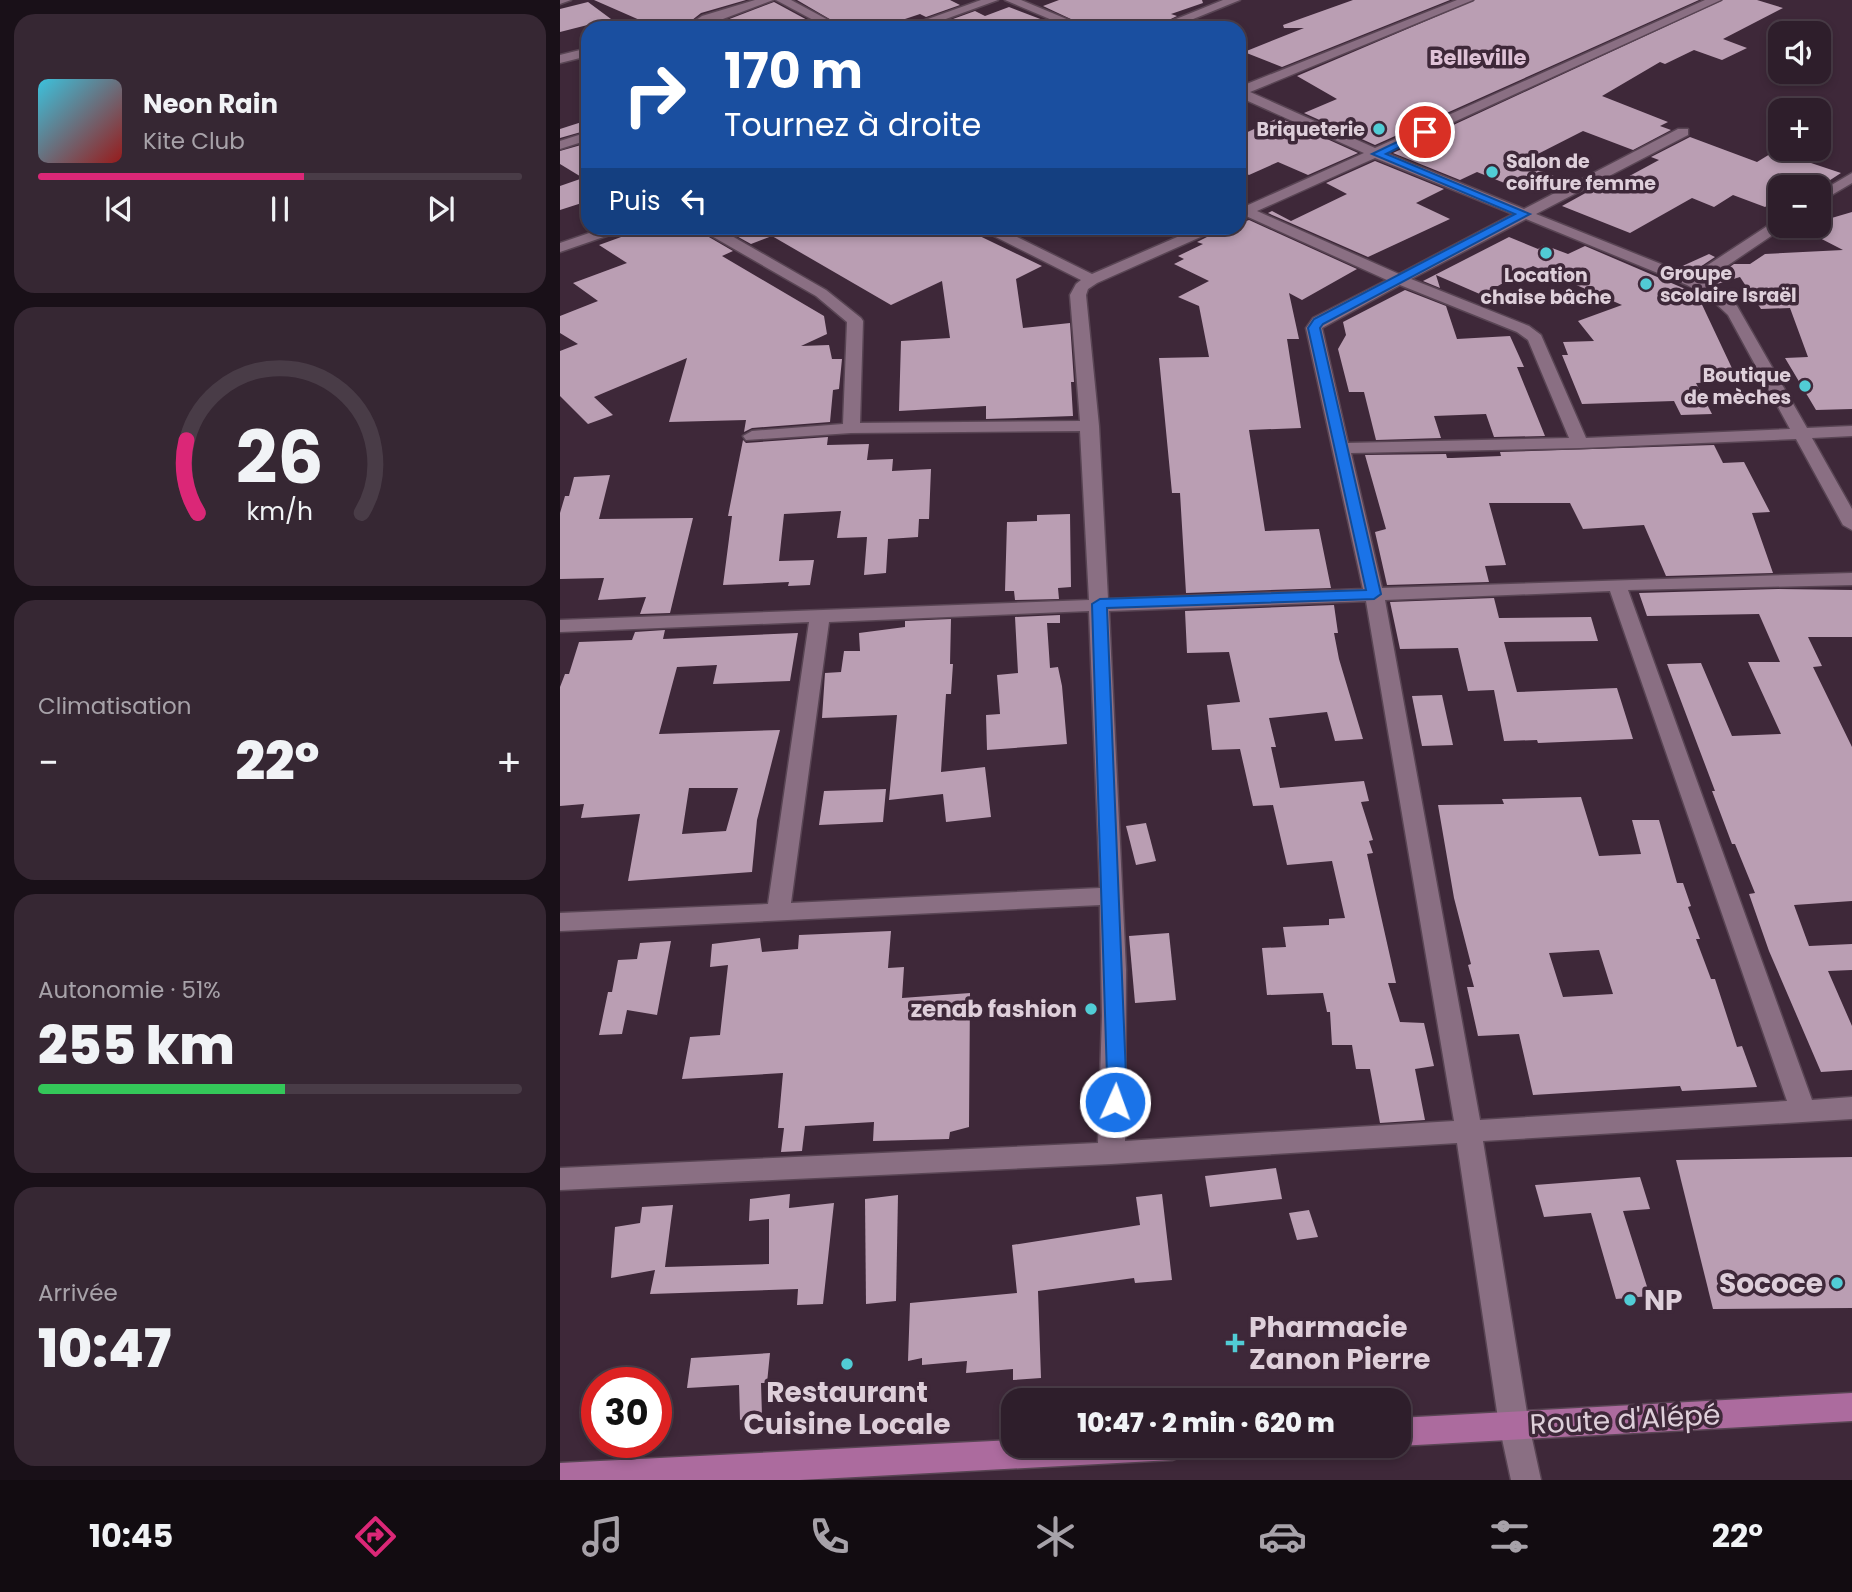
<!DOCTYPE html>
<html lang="fr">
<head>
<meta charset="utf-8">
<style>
  :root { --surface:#2e1e2b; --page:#362733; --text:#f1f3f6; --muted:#a7a2a9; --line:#493c47; --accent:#db2777 }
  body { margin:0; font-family:Poppins,sans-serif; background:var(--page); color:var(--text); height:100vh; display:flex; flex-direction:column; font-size:26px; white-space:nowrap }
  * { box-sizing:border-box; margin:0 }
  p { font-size:23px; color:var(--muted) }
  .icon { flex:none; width:38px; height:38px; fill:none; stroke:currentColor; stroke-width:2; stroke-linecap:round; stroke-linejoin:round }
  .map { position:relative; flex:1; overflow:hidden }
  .panel { display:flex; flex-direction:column; gap:14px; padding:14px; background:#191018; width:560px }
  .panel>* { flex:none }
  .top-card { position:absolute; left:21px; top:21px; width:665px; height:214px; border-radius:21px; box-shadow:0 4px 10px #0003,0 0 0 2px var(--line); background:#1a4fa0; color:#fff; overflow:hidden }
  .fabs { position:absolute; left:1208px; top:21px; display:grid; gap:14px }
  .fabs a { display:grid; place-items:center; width:63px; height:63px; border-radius:14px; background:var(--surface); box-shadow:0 4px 10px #0003,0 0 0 2px var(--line); font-size:35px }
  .speed { position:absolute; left:21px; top:1367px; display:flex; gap:14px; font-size:35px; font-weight:700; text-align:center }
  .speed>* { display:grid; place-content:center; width:91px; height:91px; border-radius:50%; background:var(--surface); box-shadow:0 4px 10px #0003,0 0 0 2px var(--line); line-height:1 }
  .speed .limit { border:10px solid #d22; background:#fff; color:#111 }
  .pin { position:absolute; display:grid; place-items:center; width:60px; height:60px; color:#fff; margin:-30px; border:4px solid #fff; border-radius:50%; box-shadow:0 2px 7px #0007 }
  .me { position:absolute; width:77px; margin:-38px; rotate:2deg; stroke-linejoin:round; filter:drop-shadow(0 0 5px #0008) }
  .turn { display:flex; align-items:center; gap:24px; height:147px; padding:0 28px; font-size:32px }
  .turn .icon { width:91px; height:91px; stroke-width:2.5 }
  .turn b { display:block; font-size:49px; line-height:60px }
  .then { display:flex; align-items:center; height:66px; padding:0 28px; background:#0003; gap:14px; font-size:26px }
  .big { font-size:52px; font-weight:800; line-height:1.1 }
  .panel .widget { flex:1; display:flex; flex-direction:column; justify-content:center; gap:10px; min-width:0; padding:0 24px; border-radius:21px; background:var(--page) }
  .panel .dial { align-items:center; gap:0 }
  .dial svg { height:182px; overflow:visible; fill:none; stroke:var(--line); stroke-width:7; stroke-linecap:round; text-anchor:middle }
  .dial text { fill:var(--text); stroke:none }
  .song { display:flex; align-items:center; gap:21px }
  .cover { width:84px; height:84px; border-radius:10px; background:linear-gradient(135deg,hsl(190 70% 55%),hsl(0 70% 35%)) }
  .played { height:7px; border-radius:4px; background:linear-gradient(90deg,var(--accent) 55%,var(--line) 55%) }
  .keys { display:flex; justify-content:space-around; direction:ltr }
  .heat { display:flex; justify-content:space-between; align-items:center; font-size:38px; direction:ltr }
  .charge { height:10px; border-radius:5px; background:linear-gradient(90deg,#34c759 51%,var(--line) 0) }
  .trip { position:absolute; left:441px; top:1388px; width:410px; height:70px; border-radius:21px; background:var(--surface); box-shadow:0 4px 10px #0003,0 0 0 2px var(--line); font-weight:800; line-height:70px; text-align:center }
  .tab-bar { display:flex; height:112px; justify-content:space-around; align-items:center; background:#120c11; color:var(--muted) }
  .tab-bar .icon { width:49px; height:49px }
  .tab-bar .current { color:var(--accent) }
  .tab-bar b { font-size:32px; color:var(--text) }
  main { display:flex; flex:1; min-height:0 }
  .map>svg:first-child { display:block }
  .building { fill:#ba9eb3; fill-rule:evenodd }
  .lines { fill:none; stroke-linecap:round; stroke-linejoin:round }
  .minor-casing { stroke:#594554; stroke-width:3 }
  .major-casing { stroke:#594554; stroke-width:3 }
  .minor { fill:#8a6f83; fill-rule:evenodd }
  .major { fill:#ac6b9e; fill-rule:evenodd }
  .route { fill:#1a73e8; stroke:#114b97; stroke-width:2 }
  .poi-dot { fill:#51ccd5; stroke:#3e2839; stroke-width:2.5 }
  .labels { text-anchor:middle; stroke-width:7; stroke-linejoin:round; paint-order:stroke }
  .far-poi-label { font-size:19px; font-weight:bold; fill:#decfda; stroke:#3e2839; text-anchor:end }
  .far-neighbourhood-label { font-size:21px; font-weight:bold; fill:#dfc2d7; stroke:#3e2839 }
  .poi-label { font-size:23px; font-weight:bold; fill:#decfda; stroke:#3e2839; text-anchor:end }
  .near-poi-label { font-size:28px; font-weight:bold; fill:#decfda; stroke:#3e2839; text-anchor:start }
  .near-street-label { font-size:28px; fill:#decfda; stroke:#3e2839 }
</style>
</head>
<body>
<main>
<section class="panel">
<div class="widget">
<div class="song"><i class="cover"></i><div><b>Neon Rain</b><p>Kite Club</p></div></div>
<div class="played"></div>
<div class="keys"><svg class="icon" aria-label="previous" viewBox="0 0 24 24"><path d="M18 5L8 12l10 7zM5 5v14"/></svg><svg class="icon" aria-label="pause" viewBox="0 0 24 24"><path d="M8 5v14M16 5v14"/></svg><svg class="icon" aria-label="next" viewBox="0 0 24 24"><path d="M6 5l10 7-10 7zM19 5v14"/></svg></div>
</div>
<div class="widget dial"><svg viewBox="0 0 100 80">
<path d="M14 69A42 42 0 1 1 86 69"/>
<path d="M14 69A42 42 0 0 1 9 37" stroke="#db2777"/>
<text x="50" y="56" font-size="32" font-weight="700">26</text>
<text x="50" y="72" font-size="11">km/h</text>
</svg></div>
<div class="widget"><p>Climatisation</p>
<div class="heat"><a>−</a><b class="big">22°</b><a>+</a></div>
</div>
<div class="widget"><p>Autonomie · 51%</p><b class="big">255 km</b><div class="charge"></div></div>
<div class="widget"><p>Arrivée</p><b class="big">10:47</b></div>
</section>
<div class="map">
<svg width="1292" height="1480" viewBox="0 0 1292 1480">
  <rect width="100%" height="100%" fill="#3e2839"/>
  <g class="building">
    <polygon points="34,0 186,0 141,13 122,28 98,28"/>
    <polygon points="237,0 390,0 400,5 366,17 360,14 318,28 285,28"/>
    <polygon points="499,0 642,0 643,3 611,14 617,16 592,28 530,28 483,6"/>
    <polygon points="793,0 890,0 722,67 684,52 744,28 724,28 723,25"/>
    <polygon points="915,0 1139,0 815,145 744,113 777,99 737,76"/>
    <polygon points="1163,0 1197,0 1223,8 1163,39 1187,48 1162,60 1134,50 1105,64 1100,62 1042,96 1108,122 1100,126 1111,130 1073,150 1023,131 960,163 994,176 962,190 917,172 900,180 833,153"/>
    <polygon points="28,2 51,19 0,32 0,9"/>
    <polygon points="214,2 262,28 146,28"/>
    <polygon points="449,7 504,28 395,28 382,23 415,11 425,16"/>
    <polygon points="716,119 727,121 798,153 748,175 718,162 689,175 679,170 679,136"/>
    <polygon points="28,120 28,130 0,138 0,129"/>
    <polygon points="1130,137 1197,162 1215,151 1281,173 1258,188 1220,187 1220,203 1214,201 1205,207 1173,195 1154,207 1132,198 1070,233 1002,206 1031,190 1038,193 1099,160 1091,157"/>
    <polygon points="28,143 28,201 0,210 0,186 23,178 0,164 0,151"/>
    <polygon points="815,161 884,189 856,203 890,219 808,257 708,213 712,211 731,221 787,194 766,183"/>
    <polygon points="1292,212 1292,409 1256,410 1225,358 1248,357 1230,308 1201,309 1180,277 1154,285 1148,282 1174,264 1190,264 1205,254 1283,250 1250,233 1260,228 1258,222"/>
    <polygon points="689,220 797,269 742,300 729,293 739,339 727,339 741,428 689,430 705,531 759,529 771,588 626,593 620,493 612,493 599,358 649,357 639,306 618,297 649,281 614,264 624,259 618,256 643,244 637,242 655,233 659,228 679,228 679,224"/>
    <polygon points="86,228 138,228 142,233 173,251 162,256 264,316 267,334 241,346 269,345 272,359 282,359 279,389 273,390 270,422 192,428 184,432 186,420 109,422 127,358 34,397 53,415 28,424 0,396 0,351 18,344 0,333 0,316 38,301 13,283 67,263 39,245"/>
    <polygon points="162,228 403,228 482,266 456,279 463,328 510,323 514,382 511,382 513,416 426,419 426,406 339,411 341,341 390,338 382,281 331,305 212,236 191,244"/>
    <polygon points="949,237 978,249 984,245 1008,254 1025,246 1137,294 1178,381 1136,383 1152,414 1121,415 1114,401 1022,404 1002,355 1008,355 1003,342 1034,341 1018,321 1062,305 973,266 922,295 876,275 880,288 863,281"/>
    <polygon points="1149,254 1155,257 1131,273 1118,268"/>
    <polygon points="845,290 886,306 897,339 950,336 964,367 957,367 985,436 934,437 926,414 874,416 881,438 816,440 804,392 789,392 778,349 786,335 783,322"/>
    <polygon points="268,437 267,445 309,444 307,460 333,459 332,471 371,469 369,519 359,519 358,537 328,539 326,573 304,575 307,537 277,538 281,511 224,514 219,561 254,560 250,585 228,586 229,582 163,585 172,516 168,516 183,440 186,443"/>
    <polygon points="1154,445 1163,463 1184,462 1210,512 1192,513 1213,573 1106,576 1084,525 1023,529 1010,503 929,503 946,565 925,566 929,582 827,585 815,532 826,529 805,455 886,454 887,458 892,458 941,456 940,452"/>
    <polygon points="50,475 39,519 133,518 110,613 80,614 86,597 38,600 44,578 0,579 0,513 5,496 9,496 14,477"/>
    <polygon points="510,514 511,587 498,588 499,599 455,600 454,591 445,591 447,522 477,521 477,515"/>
    <polygon points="1218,589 1292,590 1292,637 1248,637 1262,666 1253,667 1292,747 1292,901 1234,905 1249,946 1292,944 1292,970 1268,971 1292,1026 1292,1070 1261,1072 1209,951 1189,894 1195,893 1175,844 1172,844 1152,791 1155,791 1107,664 1141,663 1172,736 1221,734 1188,662 1220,662 1199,614 1087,616 1079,593"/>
    <polygon points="934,598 939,618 1031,617 1038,641 944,642 957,692 1057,688 1073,739 978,743 977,740 944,741 934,690 908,691 898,648 840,649 830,602"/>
    <polygon points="774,605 778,633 774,633 779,659 803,739 775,741 767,712 709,718 716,747 711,747 720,788 804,781 809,801 801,802 813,840 809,841 813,853 807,854 836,983 828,983 840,1022 864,1023 874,1066 855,1069 865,1120 820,1123 810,1069 796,1069 792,1045 772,1045 770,1012 767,1012 763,993 707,995 702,948 726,947 723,927 769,925 769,919 785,918 772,861 727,865 713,805 693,806 680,749 652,750 647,705 680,702 669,652 627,653 625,611"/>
    <polygon points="500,615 500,623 487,623 490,668 498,667 502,686 507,744 427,750 426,715 440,714 437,675 458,673 455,617"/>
    <polygon points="391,619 390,664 393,664 391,694 386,694 381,772 425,767 431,817 386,822 383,794 329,800 337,715 262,718 265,673 281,672 284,651 300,651 299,633 345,627 345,621"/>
    <path d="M105,630L103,639L238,633L230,681L153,684L157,665L117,667L99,734L220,730L197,820L192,872L68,881L80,814L21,818L24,804L0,806V687L5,674H9L19,642L72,640L75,632ZM129,788H178L166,831L122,834Z"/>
    <polygon points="882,695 893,745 862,746 852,696"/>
    <polygon points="326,789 323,822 259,825 264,791"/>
    <path d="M1021,797L1039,856L1081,854L1072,820H1099L1117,883H1123L1131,906L1128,907L1140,939H1136L1151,979H1155L1177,1047L1182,1046L1197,1087L1122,1091L1120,1086L973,1095L959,1034L918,1036L907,987H914L908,965L911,964L894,898L878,805L944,804L942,799ZM1039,950L1053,994L1003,997L989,953Z"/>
    <polygon points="586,823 596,861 576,865 566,826"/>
    <polygon points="331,931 328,968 344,967 342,998 410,993 409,1127 390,1132 389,1139 313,1141 314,1122 245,1126 242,1151 221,1152 224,1128 218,1128 223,1073 122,1079 130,1037 160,1035 168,965 150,967 152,944 200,938 202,952 238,949 239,935"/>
    <polygon points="609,933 616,1000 575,1003 569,936"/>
    <polygon points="111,941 97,1015 67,1010 62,1034 39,1035 48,992 52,992 58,960 77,959 80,943"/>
    <polygon points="1292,1157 1292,1308 1153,1309 1116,1160"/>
    <polygon points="716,1168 722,1199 650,1207 645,1176"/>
    <polygon points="1080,1177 1090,1209 1063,1211 1090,1296 1056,1299 1031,1213 984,1217 975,1185"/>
    <polygon points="230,1194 229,1208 274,1203 263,1304 237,1305 238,1289 90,1294 95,1270 51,1278 55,1227 80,1223 82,1207 113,1205 105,1267 209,1264 209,1219 189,1221 190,1199"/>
    <polygon points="602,1194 612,1280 575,1283 574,1278 478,1291 481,1378 453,1380 453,1369 406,1373 407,1361 362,1365 362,1358 348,1361 350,1303 457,1293 452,1245 580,1225 576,1197"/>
    <polygon points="338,1195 336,1301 306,1304 305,1199"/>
    <polygon points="749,1210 758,1237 737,1240 729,1213"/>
    <polygon points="210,1353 207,1383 201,1383 202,1416 180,1420 179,1385 127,1388 131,1358"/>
  </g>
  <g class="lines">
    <defs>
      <g id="minor">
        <polygon points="0,0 11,0 0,4"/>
        <polygon points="195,0 213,0 139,28 124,28 142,16"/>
        <polygon points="216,0 231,0 283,28 268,28"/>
        <polygon points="421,0 438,0 361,28 343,28"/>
        <polygon points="445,0 461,0 528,28 511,28"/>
        <polygon points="663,0 680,0 611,28 594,28"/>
        <path d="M897,0H913L690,92L815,148L1145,0H1161L826,153L964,209L1118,129H1128V135L976,214L1131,276L1215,221L1220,220V226H1226L1143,282L1162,292L1177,306L1247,428L1292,426V436L1252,438L1292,509V530L1283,525L1236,439L1020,448L791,453L822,588L1292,573V585L1068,590L1252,1100L1292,1097V1119L923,1141L969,1425L981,1480H951L939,1425L897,1143L551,1164L0,1190V1168L538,1143L542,1016L540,905L0,931V913L208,904L249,622L0,632V620L529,600L520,431L291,433L186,440L183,436L192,431L283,424L287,322L256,296L143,231L141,228H158L266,290L301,318L303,321L300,423L520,421L510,295L516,284L521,280L424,231L422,228H439L532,274L638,228H656L654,231L537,283L528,289L526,295L539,426L548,599L803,589L746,328L753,318L827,280L686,216L679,218V204L686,206L804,153L679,97V87ZM815,158L953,214L839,274L697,211ZM966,219L1127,285L1151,299L1168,315L1230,429L1026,438L981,335L969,326L851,279ZM840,285L957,332L968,340L1009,438L788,443L762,328ZM1050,591L1227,1101L920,1120L825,600ZM806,601L894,1121L565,1141L566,970L549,611ZM529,611L540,888L231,903L269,622Z"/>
        <polygon points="28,48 28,56 0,63 0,55"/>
        <polygon points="28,132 28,140 0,149 0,141"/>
        <polygon points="1292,173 1292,183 1258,203 1258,193"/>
        <polygon points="44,228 63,228 61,231 0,252 0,243"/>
      </g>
      <g id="major">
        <polygon points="1292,1393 1292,1421 838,1446 836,1446 838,1418"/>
        <polygon points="453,1440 453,1446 627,1446 623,1456 612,1460 240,1480 0,1480 0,1463"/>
      </g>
    </defs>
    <use href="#minor" class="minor-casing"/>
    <use href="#major" class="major-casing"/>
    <use href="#minor" class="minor"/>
    <use href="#major" class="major"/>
  </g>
  <polygon class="route" points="862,130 870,132 826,154 970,214 763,324 760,328 821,594 814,599 547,608 566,1076 561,1108 555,1110 548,1108 545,1102 547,1076 532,604 540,599 806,590 748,328 754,319 955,214 812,154"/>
  <g class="poi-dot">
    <circle cx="819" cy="129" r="7"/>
    <circle cx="932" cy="172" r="7"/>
    <circle cx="986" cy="253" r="7"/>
    <circle cx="1086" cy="284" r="7"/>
    <circle cx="1245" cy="386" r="7"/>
    <circle cx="531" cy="1009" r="7"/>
    <circle cx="1277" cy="1283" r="7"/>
    <circle cx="1070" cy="1300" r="7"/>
    <path d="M671.5 1332.5h7v7h7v7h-7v7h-7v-7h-7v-7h7z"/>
    <circle cx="287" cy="1364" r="7"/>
  </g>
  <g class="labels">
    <g class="far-poi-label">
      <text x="805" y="136">Briqueterie</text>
      <text x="946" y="168" text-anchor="start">Salon de<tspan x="946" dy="22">coiffure femme</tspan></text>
      <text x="1100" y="280" text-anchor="start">Groupe<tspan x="1100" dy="22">scolaire Israël</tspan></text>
      <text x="986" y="282" text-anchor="middle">Location<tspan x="986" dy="22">chaise bâche</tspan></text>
      <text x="1231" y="382">Boutique<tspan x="1231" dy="22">de mèches</tspan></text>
    </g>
    <g class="far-neighbourhood-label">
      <text x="918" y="65">Belleville</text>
    </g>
    <g class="poi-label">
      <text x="517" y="1017">zenab fashion</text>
    </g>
    <g class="near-poi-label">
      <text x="1263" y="1293" text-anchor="end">Sococe</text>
      <text x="1084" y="1310">NP</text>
      <text x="689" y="1337">Pharmacie<tspan x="689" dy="32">Zanon Pierre</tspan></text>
      <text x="287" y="1402" text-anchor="middle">Restaurant<tspan x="287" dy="32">Cuisine Locale</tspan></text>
    </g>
    <g class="near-street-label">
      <text transform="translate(1065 1419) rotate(-3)" y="10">Route d'Alépé</text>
    </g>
  </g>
</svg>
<div class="fabs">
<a><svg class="icon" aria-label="sound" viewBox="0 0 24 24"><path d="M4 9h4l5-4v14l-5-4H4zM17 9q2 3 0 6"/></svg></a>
<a>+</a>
<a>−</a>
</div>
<div class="speed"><div class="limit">30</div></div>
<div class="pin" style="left:865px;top:132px;background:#d93025"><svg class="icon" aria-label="arrive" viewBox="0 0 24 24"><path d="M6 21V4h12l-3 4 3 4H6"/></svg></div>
<svg class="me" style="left:555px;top:1102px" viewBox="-20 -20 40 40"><circle r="17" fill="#1a73e8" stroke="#fff" stroke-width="3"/><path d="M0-11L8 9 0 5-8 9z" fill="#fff"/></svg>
<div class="trip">10:47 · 2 min · 620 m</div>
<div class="top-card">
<div class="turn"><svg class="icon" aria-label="right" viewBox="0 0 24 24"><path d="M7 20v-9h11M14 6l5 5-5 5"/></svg><div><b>170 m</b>Tournez à droite</div></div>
<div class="then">Puis<svg class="icon" aria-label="left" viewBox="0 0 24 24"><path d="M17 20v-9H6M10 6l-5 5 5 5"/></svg></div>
</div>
</div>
</main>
<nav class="tab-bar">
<b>10:45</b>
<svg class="icon current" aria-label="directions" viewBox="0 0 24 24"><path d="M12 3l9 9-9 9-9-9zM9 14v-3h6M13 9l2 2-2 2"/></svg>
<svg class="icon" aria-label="music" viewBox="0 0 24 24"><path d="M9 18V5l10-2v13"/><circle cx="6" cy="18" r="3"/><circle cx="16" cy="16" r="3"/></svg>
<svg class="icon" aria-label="phone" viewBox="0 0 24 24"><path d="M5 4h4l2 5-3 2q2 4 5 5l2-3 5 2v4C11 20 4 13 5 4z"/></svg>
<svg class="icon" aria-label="climate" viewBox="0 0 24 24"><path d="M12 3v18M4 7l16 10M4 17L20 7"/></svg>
<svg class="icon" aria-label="car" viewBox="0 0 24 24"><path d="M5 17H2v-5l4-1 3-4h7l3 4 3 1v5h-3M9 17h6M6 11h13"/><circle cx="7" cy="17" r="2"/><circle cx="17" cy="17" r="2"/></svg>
<svg class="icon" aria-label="filters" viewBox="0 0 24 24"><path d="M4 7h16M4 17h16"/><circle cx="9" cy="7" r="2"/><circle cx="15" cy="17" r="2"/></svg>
<b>22°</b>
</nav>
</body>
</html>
